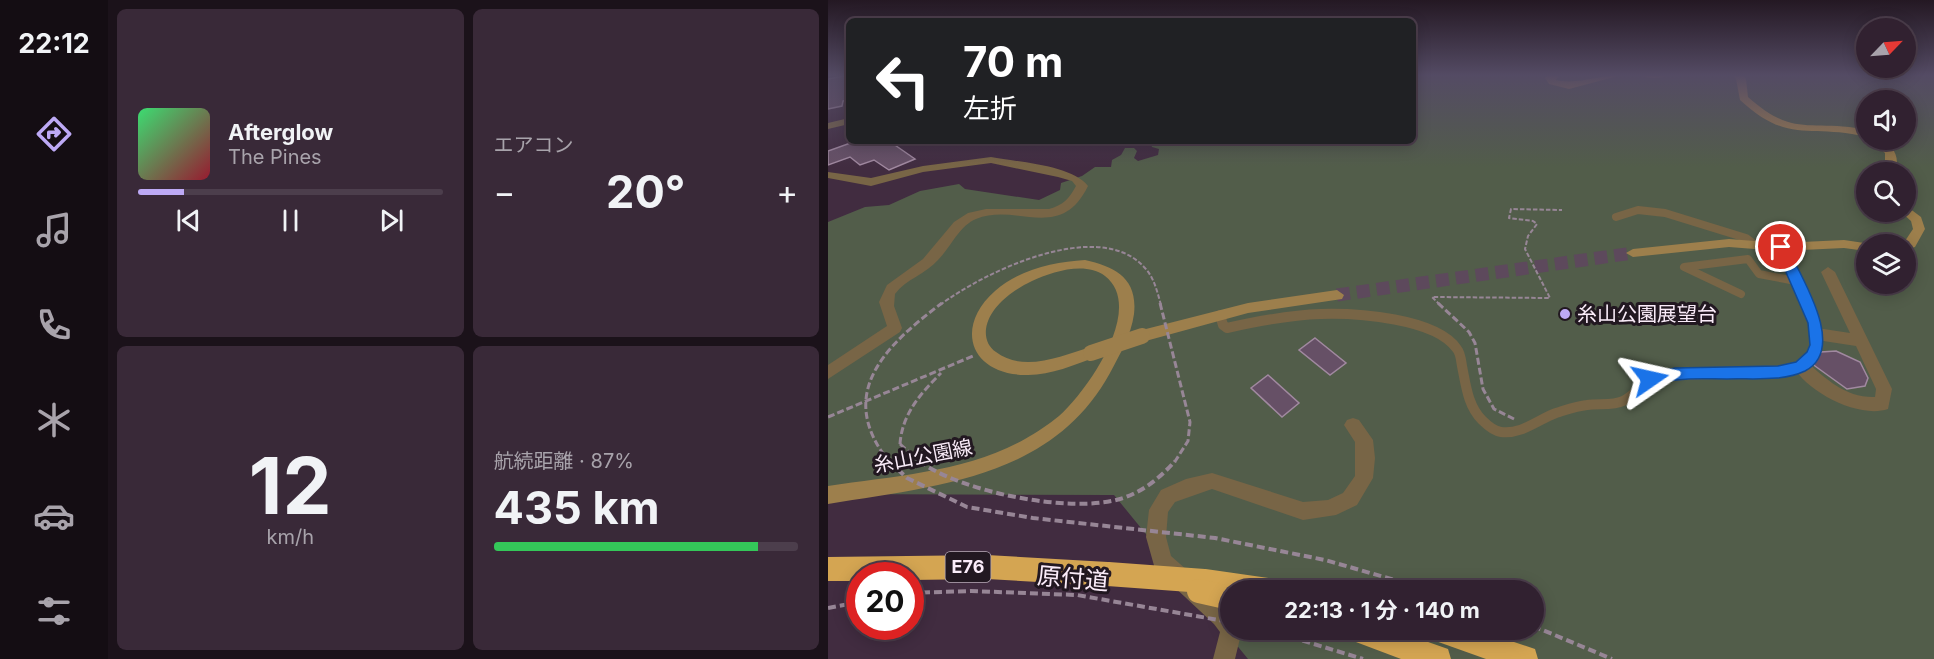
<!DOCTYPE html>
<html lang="ja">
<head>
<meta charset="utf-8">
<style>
  :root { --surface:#312130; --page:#392938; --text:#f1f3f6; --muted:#a8a3ab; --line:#4c3e4c; --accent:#bda9f5 }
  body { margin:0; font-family:Inter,"Noto Sans JP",sans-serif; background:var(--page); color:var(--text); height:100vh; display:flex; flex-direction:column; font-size:22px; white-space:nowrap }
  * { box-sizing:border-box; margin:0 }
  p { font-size:20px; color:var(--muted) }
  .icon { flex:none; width:33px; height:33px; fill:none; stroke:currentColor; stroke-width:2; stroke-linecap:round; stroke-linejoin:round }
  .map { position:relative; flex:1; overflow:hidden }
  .sheet { display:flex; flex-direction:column; gap:9px; padding:9px; background:#1b121a; width:720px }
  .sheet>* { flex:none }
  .banner { position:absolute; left:18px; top:18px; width:570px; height:126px; border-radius:9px; box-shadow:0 3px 15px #0003,0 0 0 2px var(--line); background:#202124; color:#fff; overflow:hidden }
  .needle { width:39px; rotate:65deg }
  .buttons { position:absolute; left:1028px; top:18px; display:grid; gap:12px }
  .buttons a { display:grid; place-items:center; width:60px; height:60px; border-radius:50%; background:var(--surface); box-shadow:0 3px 15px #0003,0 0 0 2px var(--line); font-size:30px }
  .speed { position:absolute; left:18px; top:562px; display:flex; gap:12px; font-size:30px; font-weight:700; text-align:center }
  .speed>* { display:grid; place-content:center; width:78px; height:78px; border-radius:50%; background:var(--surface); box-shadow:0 3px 15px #0003,0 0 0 2px var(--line); line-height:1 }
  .speed .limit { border:9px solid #d22; background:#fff; color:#111 }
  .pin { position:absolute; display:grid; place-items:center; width:51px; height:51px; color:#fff; margin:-26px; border:3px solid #fff; border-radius:50%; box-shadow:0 2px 6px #0007 }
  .me { position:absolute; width:66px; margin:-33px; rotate:79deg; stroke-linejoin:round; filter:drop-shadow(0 0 4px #0008) }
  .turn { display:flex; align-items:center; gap:21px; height:126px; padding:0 18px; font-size:27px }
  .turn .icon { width:78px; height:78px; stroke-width:2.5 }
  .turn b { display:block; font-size:42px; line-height:51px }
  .big { font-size:45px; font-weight:700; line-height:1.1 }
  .sheet .card { flex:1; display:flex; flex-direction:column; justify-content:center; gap:9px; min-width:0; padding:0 21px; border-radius:9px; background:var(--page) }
  .sheet .dial { align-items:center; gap:0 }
  .dial b { font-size:78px; line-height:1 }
  .song { display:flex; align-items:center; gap:18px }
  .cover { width:72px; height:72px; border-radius:9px; background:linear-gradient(135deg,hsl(140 70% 55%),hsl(350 70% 35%)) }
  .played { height:6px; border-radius:3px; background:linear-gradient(90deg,var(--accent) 15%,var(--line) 15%) }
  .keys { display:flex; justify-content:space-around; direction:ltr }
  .heat { display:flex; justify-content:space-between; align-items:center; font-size:33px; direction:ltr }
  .charge { height:9px; border-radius:4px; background:linear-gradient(90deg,#34c759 87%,var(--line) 0) }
  .sheet .tiles { flex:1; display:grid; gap:9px; grid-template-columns:repeat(2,1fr) }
  .trip { position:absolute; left:392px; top:580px; width:324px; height:60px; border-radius:30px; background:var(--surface); box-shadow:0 3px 15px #0003,0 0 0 2px var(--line); font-weight:700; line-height:60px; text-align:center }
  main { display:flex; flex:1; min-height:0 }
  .tab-bar { display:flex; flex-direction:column; width:108px; justify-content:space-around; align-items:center; background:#140d13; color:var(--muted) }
  .tab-bar .icon { width:42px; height:42px }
  .tab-bar .active { color:var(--accent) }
  .tab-bar b { font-size:27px; color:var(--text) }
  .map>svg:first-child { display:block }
  .green { fill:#525d4a; fill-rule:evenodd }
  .building { fill:#665066; stroke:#a189a0; stroke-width:1.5 }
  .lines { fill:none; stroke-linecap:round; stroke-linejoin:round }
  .secondary-tunnel { stroke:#5d495c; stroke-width:13; stroke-dasharray:13 7; stroke-linecap:butt }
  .path-far2 { stroke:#978696; stroke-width:2; stroke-dasharray:4.5 2; stroke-linecap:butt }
  .path-far1 { stroke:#978696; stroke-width:3; stroke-dasharray:7 3; stroke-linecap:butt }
  .path { stroke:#978696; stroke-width:4; stroke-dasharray:8 4; stroke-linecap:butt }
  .lane-far1 { stroke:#786546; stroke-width:8 }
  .lane { stroke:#786546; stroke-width:10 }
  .street { fill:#786546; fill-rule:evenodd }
  .secondary { fill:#9d7f4c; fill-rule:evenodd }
  .highway { fill:#d4a552; fill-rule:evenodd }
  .path-bridge-far2 { stroke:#978696; stroke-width:2; stroke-dasharray:4.5 2; stroke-linecap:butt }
  .path-bridge-far1 { stroke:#978696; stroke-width:3; stroke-dasharray:7 3; stroke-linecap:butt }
  .path-bridge { stroke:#978696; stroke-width:4; stroke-dasharray:8 4; stroke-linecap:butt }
  .secondary-bridge { stroke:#9d7f4c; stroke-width:16 }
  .highway-bridge { stroke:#d4a552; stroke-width:24 }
  .route { fill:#1a73e8; stroke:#114b97; stroke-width:1.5 }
  .poi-dot { fill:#bda9f5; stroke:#221821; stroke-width:2 }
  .labels { text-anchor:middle; stroke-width:6; stroke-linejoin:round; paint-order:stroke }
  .shield { fill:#221821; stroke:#b9acb8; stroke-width:1.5 }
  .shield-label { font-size:18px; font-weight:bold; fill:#faecf9 }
  .poi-label { font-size:20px; fill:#faecf9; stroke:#221821; text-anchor:start }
  .street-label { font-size:20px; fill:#faecf9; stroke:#221821 }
  .near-street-label { font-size:24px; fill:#faecf9; stroke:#221821 }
</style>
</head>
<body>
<main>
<nav class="tab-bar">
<b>22:12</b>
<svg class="icon active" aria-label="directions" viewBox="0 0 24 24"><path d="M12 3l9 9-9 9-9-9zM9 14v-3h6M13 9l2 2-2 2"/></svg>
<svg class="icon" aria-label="music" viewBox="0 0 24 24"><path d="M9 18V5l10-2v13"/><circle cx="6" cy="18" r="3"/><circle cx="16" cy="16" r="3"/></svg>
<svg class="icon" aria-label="phone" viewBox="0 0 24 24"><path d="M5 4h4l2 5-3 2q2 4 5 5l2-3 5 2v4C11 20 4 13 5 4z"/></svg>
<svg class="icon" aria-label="climate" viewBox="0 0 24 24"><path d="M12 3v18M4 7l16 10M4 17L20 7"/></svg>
<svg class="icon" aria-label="car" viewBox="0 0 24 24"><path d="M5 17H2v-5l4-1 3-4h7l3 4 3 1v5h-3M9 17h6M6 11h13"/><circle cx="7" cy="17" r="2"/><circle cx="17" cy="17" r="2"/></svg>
<svg class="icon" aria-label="filters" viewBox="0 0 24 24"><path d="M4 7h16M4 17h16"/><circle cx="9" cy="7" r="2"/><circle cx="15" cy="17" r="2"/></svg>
</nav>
<section class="sheet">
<div class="tiles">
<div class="card">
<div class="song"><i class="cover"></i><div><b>Afterglow</b><p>The Pines</p></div></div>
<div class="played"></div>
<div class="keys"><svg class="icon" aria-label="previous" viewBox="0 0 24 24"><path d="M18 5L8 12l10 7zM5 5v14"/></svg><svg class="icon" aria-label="pause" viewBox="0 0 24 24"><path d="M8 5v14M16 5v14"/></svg><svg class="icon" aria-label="next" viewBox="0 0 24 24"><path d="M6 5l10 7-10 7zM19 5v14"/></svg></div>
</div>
<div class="card"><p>エアコン</p>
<div class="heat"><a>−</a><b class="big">20°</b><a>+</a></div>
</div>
<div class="card dial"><b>12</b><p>km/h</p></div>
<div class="card"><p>航続距離 · 87%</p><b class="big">435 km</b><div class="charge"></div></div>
</div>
</section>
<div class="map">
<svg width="1106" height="659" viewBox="0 0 1106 659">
  <rect width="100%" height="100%" fill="#412c40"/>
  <path class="green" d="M585,75H1106V659H420L286,495L0,494V222L37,207L61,205L92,191L131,184L137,189L211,200L232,190L233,183L254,176L267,167H283L284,160L293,155L297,148H306L309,151L306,158L310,161L330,155L331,149L324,147L322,141H585ZM1038,100H1077V140H1038ZM1038,172H1077V212H1038ZM1038,244H1077V284H1038ZM402,591H705V630H402Z"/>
  <g class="building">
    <polygon points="21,75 21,100 15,101 14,106 0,109 0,79"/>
    <polygon points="28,141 61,141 87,159 61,170 46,160 32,165 22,157 0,165 0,151"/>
    <polygon points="487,338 518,363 502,375 471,350"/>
    <polygon points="1008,351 1032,362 1040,378 1037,386 1019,389 987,366 985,364 993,352"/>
    <polygon points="440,375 471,403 454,417 423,388"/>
  </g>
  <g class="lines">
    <polyline class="secondary-tunnel" points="509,295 805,253"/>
    <polyline class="path-far2" points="612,305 604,297 722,298 697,249 700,236 709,224 705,221 681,218 683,209 734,210"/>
    <g class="path-far1">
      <polyline points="610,303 641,332 647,343 655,389 666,409 686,419"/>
      <polyline points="0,417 145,356"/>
      <path d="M72,444C74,414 93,393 113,373"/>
    </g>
    <g class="path">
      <polyline points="0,608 32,602"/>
      <polyline points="705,626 784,659"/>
      <polyline points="440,630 535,659"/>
    </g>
    <g class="lane-far1">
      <polyline points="788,217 810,210 837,213 918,238 926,244"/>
      <polyline points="953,247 979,305"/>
      <polyline points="913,294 856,267 920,259 931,274 968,281"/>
    </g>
    <path class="lane" d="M392,315L395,325L399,328C430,321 462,315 493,314C529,313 608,318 629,349C633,354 633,361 634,366C638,386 640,406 654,420C659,425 666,431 673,432C693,435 711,419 728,413C738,410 749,406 759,405C770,403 785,406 795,401C806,396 818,380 827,378C858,371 957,378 975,364C996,347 988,324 978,303"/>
    <g class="street">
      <polygon points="21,118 21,124 0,129 0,123"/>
      <path d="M163,157C189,162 244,165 260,186C232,243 189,202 148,219C131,226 123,247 110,260C98,274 78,279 67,294L66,306L74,328L72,332L0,379V365L59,326L51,302L59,285L95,259L126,222L140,213L158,209H221C235,205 241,199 248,186L244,181L230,177L163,163L95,172L43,186L0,178V172L43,178L95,166Z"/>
      <path d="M1000,267L1007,272L1064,389L1060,409C1031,419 979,392 965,366L967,362L973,360L979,362C998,379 1018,398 1047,397L1048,389L1028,346L989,340L984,338L981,334L984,330L989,328L1022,333L993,272Z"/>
      <polygon points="525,418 531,420 545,440 547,458 545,478 529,505 508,515 475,520 384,489 347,502 340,512 338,537 343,556 402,608 402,630 414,630 407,659 385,659 392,632 386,624 327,569 318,537 321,510 333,490 358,479 384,473 475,502 500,500 515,493 527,476 527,442 516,425 519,420"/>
    </g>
    <g class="secondary">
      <path d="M720,75H731L728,80C749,85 771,75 794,75L741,89L721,84L717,78Z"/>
      <path d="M813,75H840C834,79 819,79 813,75Z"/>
      <path d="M905,75H915L918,79L920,97C964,136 978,121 1028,128L1038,131V137C982,123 962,146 912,100L908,79Z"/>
      <path d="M1044,140H1056C1067,148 1072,159 1067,172H1057V153Z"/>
      <polygon points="1077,205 1093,217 1097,229 1087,247 1077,250 1077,244 1071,244 1077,241 1085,229 1083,221 1073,212 1077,212"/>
      <polygon points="901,239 953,243 1016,240 1043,244 1038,244 1038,251 1016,248 953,251 901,247 805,257 798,253 805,249"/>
      <path d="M257,260C287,267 310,278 306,314C303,336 292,354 282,373C224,479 107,486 0,504V486C66,476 138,472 197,439C208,433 221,424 231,416C259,391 318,308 277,276C257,261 224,272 204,281C185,290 161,307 158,329C157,338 160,347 168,352C196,373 233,356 263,347L268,349L271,353L268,357C246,365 221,376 197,375C142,374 126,327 167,291C192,269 226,262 257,260Z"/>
      <polygon points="509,290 516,295 514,299 420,313 314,342 309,340 306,336 309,332 314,330 420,303"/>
    </g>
    <g class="highway">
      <polygon points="159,555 280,562 289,565 292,574 289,583 280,586 159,579 82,580 82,576 32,576 32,581 0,581 0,557"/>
      <polygon points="516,630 566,630 620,649 623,659 573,659 520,639"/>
      <polygon points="598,630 650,630 707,649 710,659 658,659 602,639"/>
    </g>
    <path class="path-bridge-far2" d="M112,305C156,272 270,217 316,267C326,277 329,291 333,305"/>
    <g class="path-bridge-far1">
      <polyline points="332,303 362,422 360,441 346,463"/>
      <polyline points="72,444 93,463"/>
      <path d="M62,463C6,394 57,346 114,303"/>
    </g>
    <g class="path-bridge">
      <polyline points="61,461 79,478 139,507 205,518 387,538 497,560 605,591"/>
      <path d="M91,461C133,492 245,515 295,498C316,491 333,477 347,461"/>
      <polyline points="82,593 143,591 249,595 402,622"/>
    </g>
    <polyline class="secondary-bridge" points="263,353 314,336"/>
    <g class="highway-bridge">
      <polyline points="280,574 376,581 446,591"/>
      <polyline points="371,591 402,598"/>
    </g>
  </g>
  <linearGradient id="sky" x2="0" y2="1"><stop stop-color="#241823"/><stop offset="0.45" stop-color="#544b64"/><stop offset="1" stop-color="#544b64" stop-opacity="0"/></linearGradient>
  <rect width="1106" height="167" fill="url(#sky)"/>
  <path class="route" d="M953,243L959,247C973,277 1020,349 977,371C954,382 923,378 899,379C882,379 865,378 849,380C838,380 827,387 817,383L815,379L817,375L847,368L950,366L968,362L979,352L982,345L980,323L947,247Z"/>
  <circle class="poi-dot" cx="737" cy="314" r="6"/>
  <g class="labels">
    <rect class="shield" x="117.5" y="552" width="45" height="30" rx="4.5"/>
    <g class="shield-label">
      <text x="140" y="573">E76</text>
    </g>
    <g class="poi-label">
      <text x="749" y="321">糸山公園展望台</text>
    </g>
    <g class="street-label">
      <text transform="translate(95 456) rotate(-11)" y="7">糸山公園線</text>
    </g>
    <g class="near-street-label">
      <text transform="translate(245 579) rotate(5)" y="8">原付道</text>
    </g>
  </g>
</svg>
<div class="buttons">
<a><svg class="needle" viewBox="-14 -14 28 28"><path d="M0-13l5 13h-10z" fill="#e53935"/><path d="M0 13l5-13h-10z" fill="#a8a3ab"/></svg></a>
<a><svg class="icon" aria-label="sound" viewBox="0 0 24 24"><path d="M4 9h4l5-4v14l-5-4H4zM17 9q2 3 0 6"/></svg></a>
<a><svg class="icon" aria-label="search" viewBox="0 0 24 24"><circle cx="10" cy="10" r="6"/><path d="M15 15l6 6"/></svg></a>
<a><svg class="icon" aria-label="layers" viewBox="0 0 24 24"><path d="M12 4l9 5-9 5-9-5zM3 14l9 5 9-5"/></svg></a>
</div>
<div class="speed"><div class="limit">20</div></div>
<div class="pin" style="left:953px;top:247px;background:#d93025"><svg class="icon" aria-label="arrive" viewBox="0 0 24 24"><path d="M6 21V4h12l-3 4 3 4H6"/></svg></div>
<svg class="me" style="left:822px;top:379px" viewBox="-20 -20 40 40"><path d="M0-17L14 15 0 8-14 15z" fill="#1a73e8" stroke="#fff" stroke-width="4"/></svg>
<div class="trip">22:13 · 1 分 · 140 m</div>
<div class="banner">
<div class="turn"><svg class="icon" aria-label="left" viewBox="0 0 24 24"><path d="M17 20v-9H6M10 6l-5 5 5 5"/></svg><div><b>70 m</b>左折</div></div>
</div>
</div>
</main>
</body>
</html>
